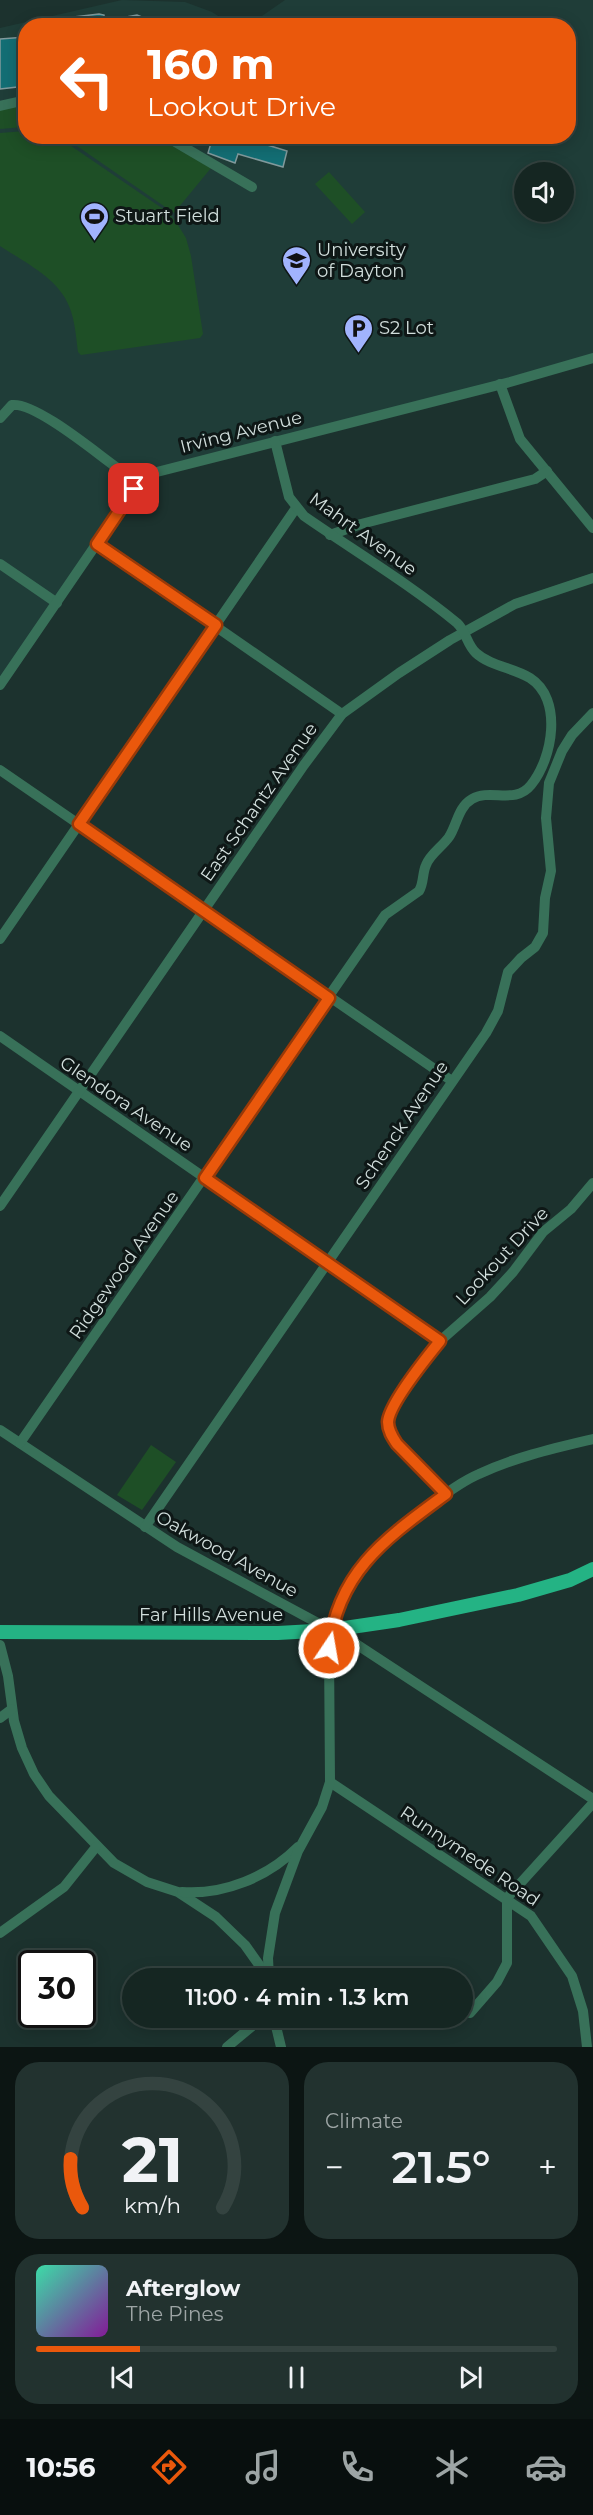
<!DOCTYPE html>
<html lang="en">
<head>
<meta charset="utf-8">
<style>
  :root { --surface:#152622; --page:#22322f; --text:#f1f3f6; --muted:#9da5a5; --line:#344340; --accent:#ea580c }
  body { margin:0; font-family:Montserrat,sans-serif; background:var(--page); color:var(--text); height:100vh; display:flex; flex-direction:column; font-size:22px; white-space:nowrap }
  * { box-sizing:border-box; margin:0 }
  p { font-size:20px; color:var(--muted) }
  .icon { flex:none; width:33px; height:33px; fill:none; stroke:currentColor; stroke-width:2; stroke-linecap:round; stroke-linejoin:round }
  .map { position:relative; height:2047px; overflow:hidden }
  .details { display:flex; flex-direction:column; gap:15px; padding:15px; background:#0c1513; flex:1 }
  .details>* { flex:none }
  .top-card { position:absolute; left:18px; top:18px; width:558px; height:126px; border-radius:24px; box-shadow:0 3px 15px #0003,0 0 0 2px var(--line); background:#ea580c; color:#fff; overflow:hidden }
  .tools { position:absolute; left:514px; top:162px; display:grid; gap:12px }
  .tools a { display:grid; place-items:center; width:60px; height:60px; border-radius:50%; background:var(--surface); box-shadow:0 3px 15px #0003,0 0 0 2px var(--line); font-size:30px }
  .speed { position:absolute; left:18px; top:1950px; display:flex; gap:12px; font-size:30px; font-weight:700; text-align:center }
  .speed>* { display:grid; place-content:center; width:78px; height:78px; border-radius:50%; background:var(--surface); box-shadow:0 3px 15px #0003,0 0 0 2px var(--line); line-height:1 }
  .speed .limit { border:3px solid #111; border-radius:9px; background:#fff; color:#111 }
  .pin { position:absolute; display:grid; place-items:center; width:51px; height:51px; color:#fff; margin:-26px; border-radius:12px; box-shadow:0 3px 9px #0006 }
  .me { position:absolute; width:66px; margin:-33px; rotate:12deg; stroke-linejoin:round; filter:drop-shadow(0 0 4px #0008) }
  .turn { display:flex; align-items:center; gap:21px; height:126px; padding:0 30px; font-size:27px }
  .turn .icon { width:78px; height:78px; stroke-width:2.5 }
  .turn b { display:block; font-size:42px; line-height:51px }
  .big { font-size:45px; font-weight:600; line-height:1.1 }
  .details .widget { flex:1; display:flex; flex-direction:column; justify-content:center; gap:9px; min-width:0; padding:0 21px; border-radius:24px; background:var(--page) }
  .details .dial { align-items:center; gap:0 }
  .dial svg { height:156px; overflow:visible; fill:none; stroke:var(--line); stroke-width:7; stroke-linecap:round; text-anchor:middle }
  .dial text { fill:var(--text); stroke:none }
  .song { display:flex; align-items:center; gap:18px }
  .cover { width:72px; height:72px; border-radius:9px; background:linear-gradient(135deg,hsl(160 70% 55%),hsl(290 70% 35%)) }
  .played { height:6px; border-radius:3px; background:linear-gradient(90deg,var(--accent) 20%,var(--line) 20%) }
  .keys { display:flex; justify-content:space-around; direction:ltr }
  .heat { display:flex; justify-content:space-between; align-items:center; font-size:33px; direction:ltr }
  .details .tiles { flex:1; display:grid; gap:15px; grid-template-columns:1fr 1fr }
  .widget:last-child { grid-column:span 2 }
  .trip { position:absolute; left:122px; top:1968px; width:351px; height:60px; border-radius:30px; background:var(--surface); box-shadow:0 3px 15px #0003,0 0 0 2px var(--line); font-weight:600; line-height:60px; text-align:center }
  .dock { display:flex; height:96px; justify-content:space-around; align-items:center; background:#080f0e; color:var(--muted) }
  .dock .icon { width:42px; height:42px }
  .dock .selected { color:var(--accent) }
  .dock b { font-size:27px; color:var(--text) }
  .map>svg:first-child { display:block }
  .built { fill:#1f3d38; fill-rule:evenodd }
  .green { fill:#1e4f26 }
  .building { fill:#136e74; stroke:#819a9c; stroke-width:1.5 }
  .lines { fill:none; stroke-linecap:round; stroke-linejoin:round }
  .minor { stroke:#387159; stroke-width:10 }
  .major { stroke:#24b384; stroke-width:14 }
  .route-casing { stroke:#983908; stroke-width:15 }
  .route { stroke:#ea580c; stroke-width:10 }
  .labels { text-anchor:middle; stroke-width:6; stroke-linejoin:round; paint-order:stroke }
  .poi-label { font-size:18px; fill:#d1dedc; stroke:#0e1716; text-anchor:start }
  .street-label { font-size:18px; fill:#d1dedc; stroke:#0e1716 }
</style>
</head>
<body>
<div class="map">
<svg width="593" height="2047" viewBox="0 0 593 2047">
  <rect width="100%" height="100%" fill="#1c322e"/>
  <path class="built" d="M122,0L185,2L212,12L232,25L26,26V136H568V26L249,25L285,0H593V358L149,474L0,685V28ZM525,172H564V212H525Z"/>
  <g class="green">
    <polygon points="25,103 25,127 0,129 0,109"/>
    <path d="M25,131L26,136L54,137L61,139L169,213L178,225L186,238L191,256L203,334L200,338L81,355L78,352C76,337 75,320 69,306C58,278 24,262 0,246V133Z"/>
    <polygon points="64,137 157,137 211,168 174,213"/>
    <polygon points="329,172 365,212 352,224 315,184"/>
    <polygon points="151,1445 176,1462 142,1510 117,1495"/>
  </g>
  <g class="building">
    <polygon points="99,14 104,15 104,21 137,15 142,17 142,26 73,26 74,17"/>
    <polygon points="26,37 26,86 0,89 0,39"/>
    <polygon points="196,136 249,136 248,139 287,151 283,167 238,154 235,163 208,153 211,143 195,138"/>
  </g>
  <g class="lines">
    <g class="minor">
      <polyline points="0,106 26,100"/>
      <polyline points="165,136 252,187"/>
      <polyline points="500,384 520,439 593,528"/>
      <path d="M0,418L12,405C35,402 95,452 116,467C124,472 134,475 142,479"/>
      <polyline points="330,535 361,524 535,479 547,471"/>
      <polyline points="97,544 342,714"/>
      <polyline points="0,564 57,603"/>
      <polyline points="0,685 134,489 149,474 510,382 593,358"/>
      <polyline points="0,770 452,1081"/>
      <polyline points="0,939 296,508"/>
      <polyline points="0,1036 440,1341"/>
      <polyline points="0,1206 304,765 342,714 399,673 450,640 515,604 593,578"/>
      <polyline points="0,1430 177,1547 353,1642 593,1799"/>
      <path d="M20,1443L385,915L419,891C424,883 422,874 426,865C430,854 442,847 449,837C457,825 458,807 472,799C491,788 515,805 531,785C553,758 563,699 530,678C514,668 490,666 476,653C467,645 466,631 457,623C411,585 353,550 304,516L289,497L275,441"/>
      <polyline points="446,1494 392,1438 388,1423 393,1407 440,1341 490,1297 513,1272 543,1232 571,1209 593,1183"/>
      <polyline points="145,1527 486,1033 498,1011 508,972 521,958 535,947 543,933 545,898 551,871 546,818 549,783 562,751 572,735 593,713"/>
      <polyline points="0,1645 8,1676 14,1721 22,1748 34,1774 49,1796 114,1863 147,1882 178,1892 216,1917 245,1945 267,1976"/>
      <polyline points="0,1718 12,1709"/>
      <polyline points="330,1782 531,1916 572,1976 583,2011 587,2047"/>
      <path d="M182,1892C224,1895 268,1877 298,1847"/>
      <polyline points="0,1933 64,1887 96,1847"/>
      <path d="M269,1978L268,1958L275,1913L298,1851L322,1807L330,1782L329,1648C337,1582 372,1551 421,1512C439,1499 458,1483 479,1474C515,1457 555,1448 593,1439"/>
      <polyline points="470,2013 497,1982 507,1963 507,1898 593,1803"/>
      <polyline points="274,2018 281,2047"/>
      <polyline points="227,2047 262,2018"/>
    </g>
    <polyline class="major" points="0,1632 278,1633 331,1630 399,1620 518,1595 570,1580 593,1569"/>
  </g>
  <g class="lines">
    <defs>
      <path id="route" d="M134,489L97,544L216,625L79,824L329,998L205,1178L440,1341C427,1357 389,1404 388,1422C388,1431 393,1438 397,1444L446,1494C388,1537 338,1570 329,1648"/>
    </defs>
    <use href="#route" class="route-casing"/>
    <use href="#route" class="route"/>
  </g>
  <defs>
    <symbol id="stadium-pin" viewBox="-11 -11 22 30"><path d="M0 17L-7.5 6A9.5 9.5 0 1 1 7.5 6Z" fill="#a1b3fd" stroke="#0e1716"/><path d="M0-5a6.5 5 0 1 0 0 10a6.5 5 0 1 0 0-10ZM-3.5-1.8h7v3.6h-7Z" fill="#111"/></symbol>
    <symbol id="university-pin" viewBox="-11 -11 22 30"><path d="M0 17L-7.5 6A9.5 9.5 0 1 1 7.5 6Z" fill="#a1b3fd" stroke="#0e1716"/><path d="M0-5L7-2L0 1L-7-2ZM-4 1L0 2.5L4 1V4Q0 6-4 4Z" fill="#111"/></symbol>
    <symbol id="parking-pin" viewBox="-11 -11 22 30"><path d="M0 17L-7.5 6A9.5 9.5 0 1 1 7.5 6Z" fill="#a1b3fd" stroke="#0e1716"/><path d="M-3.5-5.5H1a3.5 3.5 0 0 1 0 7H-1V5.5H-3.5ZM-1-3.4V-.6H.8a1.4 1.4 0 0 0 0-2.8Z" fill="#111"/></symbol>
  </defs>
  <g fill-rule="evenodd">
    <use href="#stadium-pin" x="78" y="200" width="33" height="45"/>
    <use href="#university-pin" x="280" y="244" width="33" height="45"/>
    <use href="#parking-pin" x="342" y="312" width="33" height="45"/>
  </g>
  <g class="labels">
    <g class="poi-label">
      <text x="115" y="222">Stuart Field</text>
      <text x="317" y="256">University<tspan x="317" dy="21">of Dayton</tspan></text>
      <text x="379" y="334">S2 Lot</text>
    </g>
    <g class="street-label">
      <text transform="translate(241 432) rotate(-14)" y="6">Irving Avenue</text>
      <text transform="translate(363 534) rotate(36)" y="6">Mahrt Avenue</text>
      <text transform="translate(259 802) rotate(-55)" y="6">East Schantz Avenue</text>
      <text transform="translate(126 1104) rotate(34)" y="6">Glendora Avenue</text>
      <text transform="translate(402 1125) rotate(-56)" y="6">Schenck Avenue</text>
      <text transform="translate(502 1256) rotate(-47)" y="6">Lookout Drive</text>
      <text transform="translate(124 1265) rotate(-55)" y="6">Ridgewood Avenue</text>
      <text transform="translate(227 1554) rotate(29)" y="6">Oakwood Avenue</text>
      <text x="211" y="1621">Far Hills Avenue</text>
      <text transform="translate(470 1856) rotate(34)" y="6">Runnymede Road</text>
    </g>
  </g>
</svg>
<div class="tools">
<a><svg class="icon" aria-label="sound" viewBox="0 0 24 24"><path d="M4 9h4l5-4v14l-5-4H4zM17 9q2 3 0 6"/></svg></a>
</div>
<div class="speed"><div class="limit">30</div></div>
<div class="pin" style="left:134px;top:489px;background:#d93025"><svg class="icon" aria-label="arrive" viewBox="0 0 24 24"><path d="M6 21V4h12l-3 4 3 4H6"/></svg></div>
<svg class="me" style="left:329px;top:1648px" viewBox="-20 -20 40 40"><circle r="17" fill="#ea580c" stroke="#fff" stroke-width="3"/><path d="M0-11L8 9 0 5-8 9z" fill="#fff"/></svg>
<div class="trip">11:00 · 4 min · 1.3 km</div>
<div class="top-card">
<div class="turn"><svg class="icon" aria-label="left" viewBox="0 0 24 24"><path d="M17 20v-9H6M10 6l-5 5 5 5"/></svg><div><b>160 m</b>Lookout Drive</div></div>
</div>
</div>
<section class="details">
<div class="tiles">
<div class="widget dial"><svg viewBox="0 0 100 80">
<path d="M14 69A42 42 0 1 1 86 69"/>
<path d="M14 69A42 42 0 0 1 8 44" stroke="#ea580c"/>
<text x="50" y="56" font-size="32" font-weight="700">21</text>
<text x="50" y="72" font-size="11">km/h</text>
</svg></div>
<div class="widget"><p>Climate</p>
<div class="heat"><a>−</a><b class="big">21.5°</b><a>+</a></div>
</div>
<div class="widget">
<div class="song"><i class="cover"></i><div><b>Afterglow</b><p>The Pines</p></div></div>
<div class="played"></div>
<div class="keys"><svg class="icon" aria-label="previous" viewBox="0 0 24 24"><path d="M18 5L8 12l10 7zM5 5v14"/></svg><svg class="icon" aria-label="pause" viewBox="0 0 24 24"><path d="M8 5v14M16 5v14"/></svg><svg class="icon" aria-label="next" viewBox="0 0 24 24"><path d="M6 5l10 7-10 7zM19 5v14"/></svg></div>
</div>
</div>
</section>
<nav class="dock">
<b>10:56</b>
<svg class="icon selected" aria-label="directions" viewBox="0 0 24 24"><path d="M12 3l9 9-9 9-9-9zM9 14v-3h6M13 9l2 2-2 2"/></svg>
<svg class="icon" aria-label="music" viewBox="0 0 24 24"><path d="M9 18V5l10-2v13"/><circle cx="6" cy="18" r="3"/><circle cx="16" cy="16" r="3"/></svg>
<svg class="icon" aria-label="phone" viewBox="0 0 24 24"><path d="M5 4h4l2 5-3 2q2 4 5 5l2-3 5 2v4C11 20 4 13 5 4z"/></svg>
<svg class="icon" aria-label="climate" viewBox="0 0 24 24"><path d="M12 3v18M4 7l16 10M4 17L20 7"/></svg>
<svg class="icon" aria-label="car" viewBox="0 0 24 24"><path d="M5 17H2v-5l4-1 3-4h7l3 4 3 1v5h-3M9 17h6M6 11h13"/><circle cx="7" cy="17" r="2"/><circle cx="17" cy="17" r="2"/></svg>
</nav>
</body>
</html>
